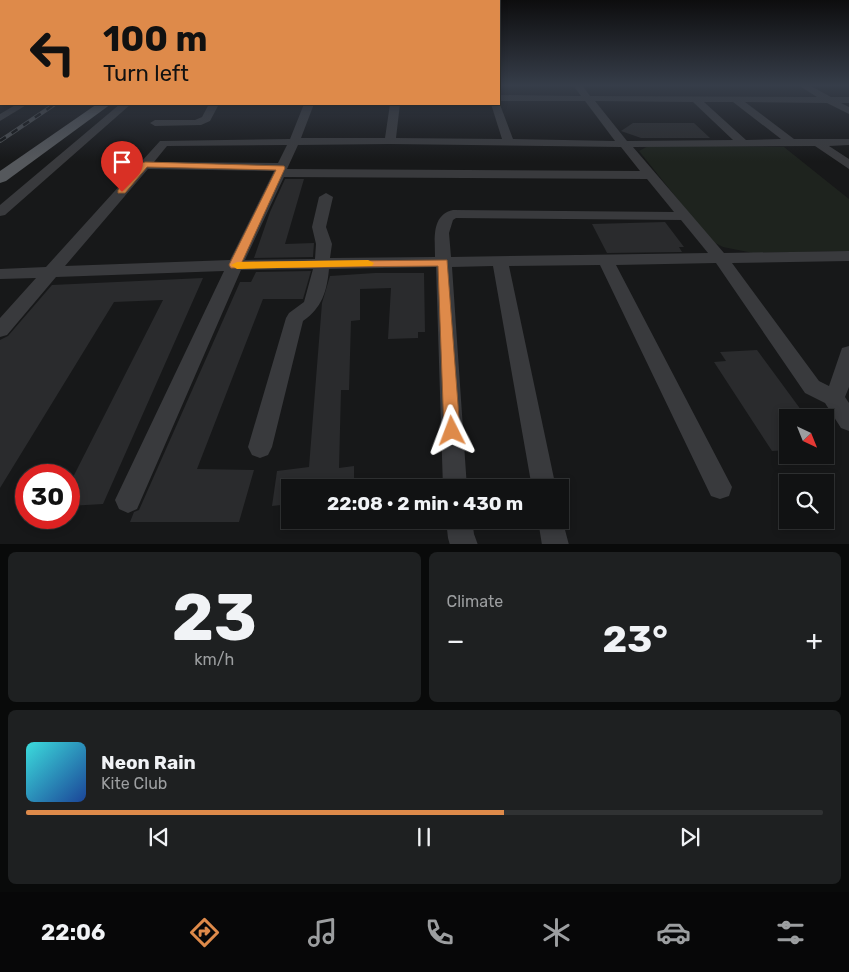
<!DOCTYPE html>
<html lang="en">
<head>
<meta charset="utf-8">
<style>
  :root { --surface:#111213; --page:#1e2021; --text:#f1f3f6; --muted:#9c9ea0; --line:#303233; --accent:#de8a4a }
  body { margin:0; font-family:Rubik,sans-serif; background:var(--page); color:var(--text); height:100vh; display:flex; flex-direction:column; font-size:19px; white-space:nowrap }
  * { box-sizing:border-box; margin:0 }
  p { font-size:16px; color:var(--muted) }
  .icon { flex:none; width:28px; height:28px; fill:none; stroke:currentColor; stroke-width:2; stroke-linecap:round; stroke-linejoin:round }
  .map { position:relative; height:544px; overflow:hidden }
  .side { display:flex; flex-direction:column; gap:8px; padding:8px; background:#090a0a; flex:1 }
  .side>* { flex:none }
  .hud { position:absolute; left:0px; top:0px; width:500px; height:105px; box-shadow:0 2px 8px #0003,0 0 0 1px var(--line); background:#de8a4a; color:#111; overflow:hidden }
  .needle { width:32px; rotate:137deg }
  .tools { position:absolute; left:779px; top:409px; display:grid; gap:10px }
  .tools a { display:grid; place-items:center; width:55px; height:55px; border-radius:0px; background:var(--surface); box-shadow:0 2px 8px #0003,0 0 0 1px var(--line); font-size:25px }
  .speed { position:absolute; left:15px; top:464px; display:flex; gap:10px; font-size:25px; font-weight:700; text-align:center }
  .speed>* { display:grid; place-content:center; width:65px; height:65px; border-radius:50%; background:var(--surface); box-shadow:0 2px 8px #0003,0 0 0 1px var(--line); line-height:1 }
  .speed .limit { border:8px solid #d22; background:#fff; color:#111 }
  .pin { position:absolute; display:grid; place-items:center; width:42px; height:42px; color:#fff; margin:-51px -21px; border-radius:50% 50% 50% 0; rotate:-45deg; box-shadow:0 0 5px #0007 }
  .pin .icon { rotate:45deg }
  .me { position:absolute; width:55px; margin:-28px; rotate:357deg; stroke-linejoin:round; filter:drop-shadow(0 0 4px #0008) }
  .turn { display:flex; align-items:center; gap:18px; height:105px; padding:0 20px; font-size:22px }
  .turn .icon { width:65px; height:65px; stroke-width:2.5 }
  .turn b { display:block; font-size:35px; line-height:42px }
  .big { font-size:38px; font-weight:700; line-height:1.1 }
  .side .tile { flex:1; display:flex; flex-direction:column; justify-content:center; gap:8px; min-width:0; padding:0 18px; border-radius:8px; background:var(--page) }
  .side .dial { align-items:center; gap:0 }
  .dial b { font-size:65px; line-height:1 }
  .song { display:flex; align-items:center; gap:15px }
  .cover { width:60px; height:60px; border-radius:8px; background:linear-gradient(135deg,hsl(180 70% 55%),hsl(220 70% 35%)) }
  .played { height:5px; border-radius:2px; background:linear-gradient(90deg,var(--accent) 60%,var(--line) 60%) }
  .keys { display:flex; justify-content:space-around; direction:ltr }
  .heat { display:flex; justify-content:space-between; align-items:center; font-size:28px; direction:ltr }
  .side .tiles { flex:1; display:grid; gap:8px; grid-template-columns:1fr 1fr }
  .tile:last-child { grid-column:span 2 }
  .trip { position:absolute; left:281px; top:479px; width:288px; height:50px; border-radius:0px; background:var(--surface); box-shadow:0 2px 8px #0003,0 0 0 1px var(--line); font-weight:700; line-height:50px; text-align:center }
  .dock { display:flex; height:80px; justify-content:space-around; align-items:center; background:#070708; color:var(--muted) }
  .dock .icon { width:35px; height:35px }
  .dock .current { color:var(--accent) }
  .dock b { font-size:22px; color:var(--text) }
  .map>svg:first-child { display:block }
  .green { fill:#1e231e }
  .building { fill:#2a2b2d }
  .lines { fill:none; stroke-linecap:round; stroke-linejoin:round }
  .minor { fill:#393a3d; fill-rule:evenodd }
  .major { fill:#55585c; fill-rule:evenodd }
  .rail-casing { stroke:#4c4f52; stroke-width:4 }
  .rail { stroke:#121314; stroke-width:2.5; stroke-dasharray:7; stroke-linecap:butt }
  .route { fill:#de8a4a; stroke:#905a30 }
  .slow { fill:#f59e0b }
</style>
</head>
<body>
<div class="map">
<svg width="849" height="545" viewBox="0 0 849 545">
  <rect width="100%" height="100%" fill="#171819"/>
  <polygon class="green" points="650,145 784,147 849,199 849,251 753,253 723,247 711,241 639,151"/>
  <g class="building">
    <polygon points="633,123 694,123 710,138 641,138 621,131"/>
    <polygon points="285,179 304,179 285,244 314,243 313,257 254,258 270,212"/>
    <polygon points="665,222 684,247 679,247 682,252 607,253 592,224"/>
    <polygon points="311,271 303,299 263,299 197,469 254,470 239,522 130,522 134,512 139,510 240,282 251,282 256,272"/>
    <polygon points="375,273 424,273 425,332 418,332 418,338 388,339 391,288 360,289 360,320 351,321 349,390 341,390 339,468 354,466 354,488 290,488 290,504 272,506 277,471 309,467 322,303 330,276"/>
    <polygon points="203,278 103,504 69,506 69,485 163,300 114,302 0,488 0,340 8,336 52,285"/>
    <polygon points="757,350 807,418 788,418 788,450 772,451 714,362 726,361 720,352"/>
  </g>
  <g class="lines">
    <g class="minor">
      <path d="M573,85H582L590,96L817,97L798,85H809L831,97H849V103H841L849,107V114L827,103L745,102L794,139H849V145L829,146L849,159V169L815,146L633,147L724,253L849,251V261L732,263L819,381L829,386L842,348L849,346V387L845,397L849,403V431L841,428L825,403L805,393L716,263L616,265L732,487L729,496L720,499L711,496L600,265L509,266L556,488H532L493,266L452,267L467,488H443L436,267L329,269C327,291 322,308 303,321L272,447L268,455L260,458L252,455L248,447L286,318L289,313L304,302L313,269L241,270L137,509L128,513L119,509L115,500L224,271L56,277L7,335L0,337V318L36,278L0,279V269L46,267L160,141L290,139L304,104H314L301,138H385L390,104H400L396,138L502,139L491,104H499V102L513,139L615,141L585,101H499V95L581,96ZM595,101L693,102L733,140L627,141ZM704,102H733L781,139L746,140ZM390,144L621,147L640,171L287,169L298,145ZM287,145L278,163L154,162L167,146ZM148,169L274,171L230,260L65,266ZM284,177L647,179L674,212L453,210C431,215 435,239 435,257L330,258L332,244L326,227L333,197L326,193L319,197L312,227L316,244L315,259L245,260ZM456,218L681,220L708,253L451,257L449,233L453,220Z"/>
      <polygon points="17,104 28,104 0,121 0,114"/>
      <polygon points="120,104 131,104 5,215 0,216 0,205"/>
      <polygon points="209,104 219,104 210,121 201,125 155,126 150,123 155,120 195,120 202,117"/>
      <polygon points="560,511 569,545 542,545 538,520 560,520"/>
      <polygon points="446,520 472,520 474,534 478,545 450,545 448,538"/>
    </g>
    <polygon class="major" points="97,104 111,104 6,181 0,183 0,171"/>
    <defs>
      <polyline id="rail" points="0,141 55,104"/>
    </defs>
    <use href="#rail" class="rail-casing"/>
    <use href="#rail" class="rail"/>
  </g>
  <linearGradient id="sky" x2="0" y2="1"><stop stop-color="#0d0d0e"/><stop offset="0.53" stop-color="#363d49"/><stop offset="1" stop-color="#363d49" stop-opacity="0"/></linearGradient>
  <rect width="849" height="161" fill="url(#sky)"/>
  <polygon class="route" points="145,162 284,166 285,168 242,262 447,260 460,431 458,436 452,439 446,436 444,431 438,266 231,268 229,265 276,170 147,167 125,193 118,193 118,190 142,163"/>
  <polygon class="slow" points="368,260 374,263 372,266 237,269 231,265 237,262"/>
</svg>
<div class="tools">
<a><svg class="needle" viewBox="-14 -14 28 28"><path d="M0-13l5 13h-10z" fill="#e53935"/><path d="M0 13l5-13h-10z" fill="#9c9ea0"/></svg></a>
<a><svg class="icon" aria-label="search" viewBox="0 0 24 24"><circle cx="10" cy="10" r="6"/><path d="M15 15l6 6"/></svg></a>
</div>
<div class="speed"><div class="limit">30</div></div>
<div class="pin" style="left:122px;top:192px;background:#d93025"><svg class="icon" aria-label="arrive" viewBox="0 0 24 24"><path d="M6 21V4h12l-3 4 3 4H6"/></svg></div>
<svg class="me" style="left:452px;top:431px" viewBox="-20 -20 40 40"><path d="M0-17L14 15 0 8-14 15z" fill="#de8a4a" stroke="#fff" stroke-width="4"/></svg>
<div class="trip">22:08 · 2 min · 430 m</div>
<div class="hud">
<div class="turn"><svg class="icon" aria-label="left" viewBox="0 0 24 24"><path d="M17 20v-9H6M10 6l-5 5 5 5"/></svg><div><b>100 m</b>Turn left</div></div>
</div>
</div>
<section class="side">
<div class="tiles">
<div class="tile dial"><b>23</b><p>km/h</p></div>
<div class="tile"><p>Climate</p>
<div class="heat"><a>−</a><b class="big">23°</b><a>+</a></div>
</div>
<div class="tile">
<div class="song"><i class="cover"></i><div><b>Neon Rain</b><p>Kite Club</p></div></div>
<div class="played"></div>
<div class="keys"><svg class="icon" aria-label="previous" viewBox="0 0 24 24"><path d="M18 5L8 12l10 7zM5 5v14"/></svg><svg class="icon" aria-label="pause" viewBox="0 0 24 24"><path d="M8 5v14M16 5v14"/></svg><svg class="icon" aria-label="next" viewBox="0 0 24 24"><path d="M6 5l10 7-10 7zM19 5v14"/></svg></div>
</div>
</div>
</section>
<nav class="dock">
<b>22:06</b>
<svg class="icon current" aria-label="directions" viewBox="0 0 24 24"><path d="M12 3l9 9-9 9-9-9zM9 14v-3h6M13 9l2 2-2 2"/></svg>
<svg class="icon" aria-label="music" viewBox="0 0 24 24"><path d="M9 18V5l10-2v13"/><circle cx="6" cy="18" r="3"/><circle cx="16" cy="16" r="3"/></svg>
<svg class="icon" aria-label="phone" viewBox="0 0 24 24"><path d="M5 4h4l2 5-3 2q2 4 5 5l2-3 5 2v4C11 20 4 13 5 4z"/></svg>
<svg class="icon" aria-label="climate" viewBox="0 0 24 24"><path d="M12 3v18M4 7l16 10M4 17L20 7"/></svg>
<svg class="icon" aria-label="car" viewBox="0 0 24 24"><path d="M5 17H2v-5l4-1 3-4h7l3 4 3 1v5h-3M9 17h6M6 11h13"/><circle cx="7" cy="17" r="2"/><circle cx="17" cy="17" r="2"/></svg>
<svg class="icon" aria-label="filters" viewBox="0 0 24 24"><path d="M4 7h16M4 17h16"/><circle cx="9" cy="7" r="2"/><circle cx="15" cy="17" r="2"/></svg>
</nav>
</body>
</html>
